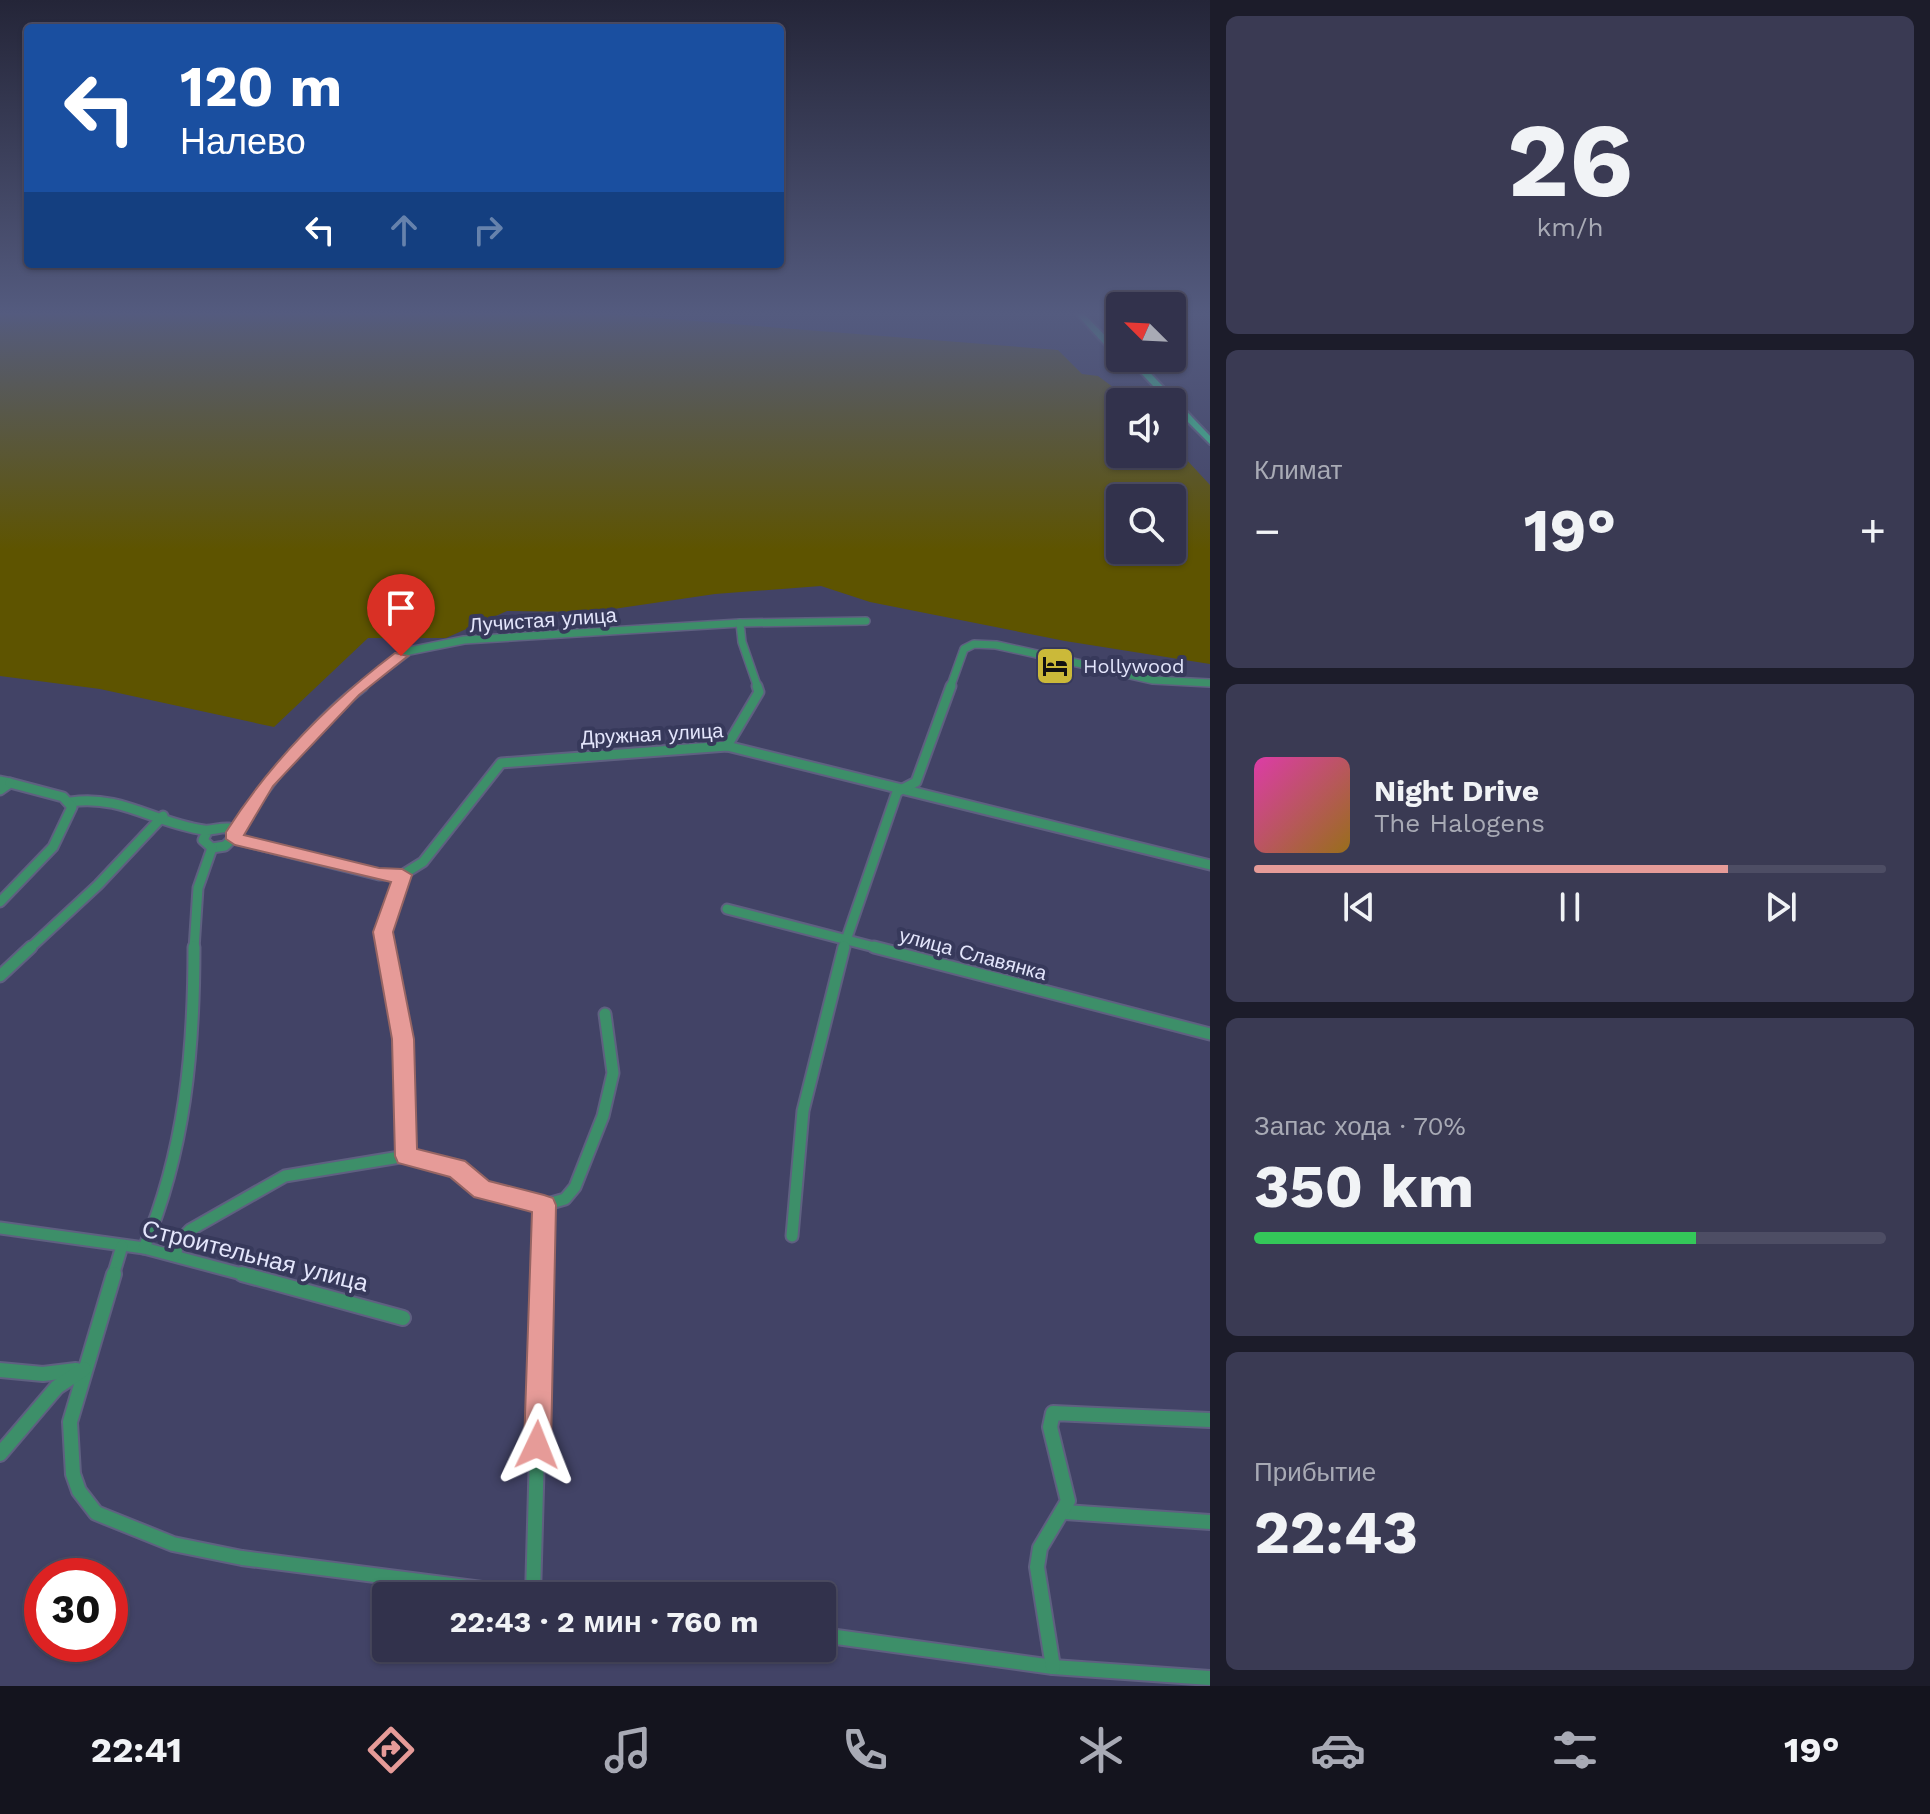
<!DOCTYPE html>
<html lang="ru">
<head>
<meta charset="utf-8">
<style>
  :root { --surface:#32324c; --page:#3a3a53; --text:#f1f3f6; --muted:#a8aab5; --line:#4d4d64; --accent:#e69b98 }
  body { margin:0; font-family:"Work Sans",sans-serif; background:var(--page); color:var(--text); height:100vh; display:flex; flex-direction:column; font-size:30px; white-space:nowrap }
  * { box-sizing:border-box; margin:0 }
  p { font-size:26px; color:var(--muted) }
  .icon { flex:none; width:44px; height:44px; fill:none; stroke:currentColor; stroke-width:2; stroke-linecap:round; stroke-linejoin:round }
  .map { position:relative; flex:1; overflow:hidden }
  .sheet { display:flex; flex-direction:column; gap:16px; padding:16px; background:#1c1c2a; width:720px }
  .sheet>* { flex:none }
  .hud { position:absolute; left:24px; top:24px; width:760px; height:244px; border-radius:8px; box-shadow:0 2px 6px #0004,0 0 0 2px var(--line); background:#1a4fa0; color:#fff; overflow:hidden }
  .needle { width:52px; rotate:294deg }
  .buttons { position:absolute; left:1106px; top:292px; display:grid; gap:16px }
  .buttons a { display:grid; place-items:center; width:80px; height:80px; border-radius:8px; background:var(--surface); box-shadow:0 2px 6px #0004,0 0 0 2px var(--line); font-size:40px }
  .speed { position:absolute; left:24px; top:1558px; display:flex; gap:16px; font-size:40px; font-weight:700; text-align:center }
  .speed>* { display:grid; place-content:center; width:104px; height:104px; border-radius:50%; background:var(--surface); box-shadow:0 2px 6px #0004,0 0 0 2px var(--line); line-height:1 }
  .speed .limit { border:12px solid #d22; background:#fff; color:#111 }
  .pin { position:absolute; display:grid; place-items:center; width:68px; height:68px; color:#fff; margin:-82px -34px; border-radius:50% 50% 50% 0; rotate:-45deg; box-shadow:0 0 8px #0007 }
  .pin .icon { rotate:45deg }
  .me { position:absolute; width:88px; margin:-44px; rotate:2deg; stroke-linejoin:round; filter:drop-shadow(0 0 6px #0008) }
  .turn { display:flex; align-items:center; gap:28px; height:168px; padding:0 24px; font-size:36px }
  .turn .icon { width:104px; height:104px; stroke-width:2.5 }
  .turn b { display:block; font-size:56px; line-height:68px }
  .lanes { display:flex; align-items:center; height:76px; padding:0 24px; background:#0003; justify-content:center; gap:40px; direction:ltr }
  .lanes .off { opacity:.35 }
  .big { font-size:60px; font-weight:700; line-height:1.1 }
  .sheet .tile { flex:1; display:flex; flex-direction:column; justify-content:center; gap:12px; min-width:0; padding:0 28px; border-radius:12px; background:var(--page) }
  .sheet .dial { align-items:center; gap:0 }
  .dial b { font-size:104px; line-height:1 }
  .song { display:flex; align-items:center; gap:24px }
  .cover { width:96px; height:96px; border-radius:12px; background:linear-gradient(135deg,hsl(320 70% 55%),hsl(40 70% 35%)) }
  .played { height:8px; border-radius:4px; background:linear-gradient(90deg,var(--accent) 75%,var(--line) 75%) }
  .keys { display:flex; justify-content:space-around; direction:ltr }
  .heat { display:flex; justify-content:space-between; align-items:center; font-size:44px; direction:ltr }
  .charge { height:12px; border-radius:6px; background:linear-gradient(90deg,#34c759 70%,var(--line) 0) }
  .trip { position:absolute; left:372px; top:1582px; width:464px; height:80px; border-radius:8px; background:var(--surface); box-shadow:0 2px 6px #0004,0 0 0 2px var(--line); font-weight:700; line-height:80px; text-align:center }
  .tab-bar { display:flex; height:128px; justify-content:space-around; align-items:center; background:#14141e; color:var(--muted) }
  .tab-bar .icon { width:56px; height:56px }
  .tab-bar .selected { color:var(--accent) }
  .tab-bar b { font-size:36px; color:var(--text) }
  main { display:flex; flex:1; min-height:0 }
  .map>svg:first-child { display:block }
  .green { fill:#5e5400; fill-rule:evenodd }
  .lines { fill:none; stroke-linecap:round; stroke-linejoin:round }
  .minor-far3-casing { stroke:#5f6081; stroke-width:10 }
  .minor-far2-casing { stroke:#5f6081; stroke-width:13 }
  .minor-far1-casing { stroke:#5f6081; stroke-width:15 }
  .minor-casing { stroke:#5f6081; stroke-width:18 }
  .primary-casing { stroke:#5f6081; stroke-width:4 }
  .minor-far3 { stroke:#3d8f69; stroke-width:7 }
  .minor-far2 { stroke:#3d8f69; stroke-width:9 }
  .minor-far1 { stroke:#3d8f69; stroke-width:11 }
  .minor { stroke:#3d8f69; stroke-width:14 }
  .primary { fill:#3bcd91; fill-rule:evenodd }
  .route { fill:#e69b98; stroke:#966563; stroke-width:2 }
  .labels { text-anchor:middle; stroke-width:8; stroke-linejoin:round; paint-order:stroke }
  .street-label { font-size:20px; fill:#e3e5fb; stroke:#37395b }
  .poi-label { font-size:20px; fill:#e3e5fb; stroke:#37395b; text-anchor:start }
  .near-street-label { font-size:24px; fill:#e3e5fb; stroke:#37395b }
</style>
</head>
<body>
<main>
<div class="map">
<svg width="1210" height="1686" viewBox="0 0 1210 1686">
  <rect width="100%" height="100%" fill="#424366"/>
  <path class="green" d="M0,314H606L1058,350L1082,374L1098,376L1133,402H1120V454H1172V444L1210,485V664L1065,641L870,602L821,586L715,594L593,612L507,611L446,638H368L274,727L100,689L0,676ZM1120,498H1172V550H1120Z"/>
  <g class="lines">
    <defs>
      <g id="minor-far3">
        <polyline points="360,688 409,651 464,640 740,623"/>
        <polyline points="758,688 742,642 740,623 866,621"/>
        <polyline points="950,688 964,649 974,644 996,645 1153,680 1210,683"/>
      </g>
      <g id="minor-far2">
        <polyline points="727,746 759,692 757,686"/>
        <polyline points="0,781 10,783 0,790"/>
        <path d="M71,802C120,794 157,824 204,830C212,831 220,827 229,828L236,835L225,846L212,848L203,840L207,832"/>
        <path d="M235,832C270,779 312,725 363,686"/>
        <polyline points="235,839 379,875 402,875 423,862 501,763 727,746 1210,865"/>
        <polyline points="0,902 53,847 72,807 63,797 10,783"/>
        <polyline points="727,909 882,949"/>
        <polyline points="29,949 98,885 163,816"/>
        <polyline points="194,949 198,888 212,848"/>
        <polyline points="386,949 383,932 402,875"/>
        <polyline points="843,949 897,792 916,782 951,686"/>
      </g>
      <g id="minor-far1">
        <polyline points="386,947 403,1039 406,1156"/>
        <polyline points="874,947 1210,1034"/>
        <polyline points="0,976 31,947"/>
        <polyline points="0,1228 144,1248 249,1276"/>
        <polyline points="792,1236 803,1111 844,947"/>
        <path d="M144,1248C185,1151 194,1051 194,947"/>
        <polyline points="176,1255 177,1244 190,1230 285,1176 406,1156 457,1168 483,1190 544,1205"/>
        <polyline points="113,1276 122,1246"/>
        <polyline points="542,1276 544,1205 565,1199 575,1187 603,1116 613,1073 605,1014"/>
      </g>
      <g id="minor">
        <polyline points="114,1274 70,1422 73,1474 79,1491 96,1513 173,1544 242,1558 537,1596"/>
        <polyline points="242,1274 403,1318"/>
        <polyline points="0,1370 43,1374 76,1370"/>
        <polyline points="0,1454 57,1387 84,1369"/>
        <polyline points="1065,1512 1210,1522"/>
        <polyline points="533,1595 542,1274"/>
        <polyline points="822,1635 1053,1667 1210,1678"/>
        <polyline points="1053,1667 1037,1567 1040,1548 1068,1501 1050,1427 1053,1413 1210,1420"/>
      </g>
      <g id="primary">
        <polygon points="1076,314 1084,314 1120,351 1120,358 1122,358 1117,358"/>
        <polygon points="1127,358 1136,358 1210,436 1210,444 1172,406 1172,402 1168,402"/>
      </g>
    </defs>
    <use href="#minor-far3" class="minor-far3-casing"/>
    <use href="#minor-far2" class="minor-far2-casing"/>
    <use href="#minor-far1" class="minor-far1-casing"/>
    <use href="#minor" class="minor-casing"/>
    <use href="#primary" class="primary-casing"/>
    <use href="#minor-far3" class="minor-far3"/>
    <use href="#minor-far2" class="minor-far2"/>
    <use href="#minor-far1" class="minor-far1"/>
    <use href="#minor" class="minor"/>
    <use href="#primary" class="primary"/>
  </g>
  <linearGradient id="sky" x2="0" y2="1"><stop stop-color="#242538"/><stop offset="0.57" stop-color="#545b7f"/><stop offset="1" stop-color="#545b7f" stop-opacity="0"/></linearGradient>
  <rect width="1210" height="550" fill="url(#sky)"/>
  <path class="route" d="M395,653L408,656L359,695L273,786L244,835L379,868L402,869L412,875L393,932L414,1039L417,1149L465,1161L489,1181L544,1195L553,1198L556,1205L551,1445L547,1455L537,1459L528,1455L524,1445L532,1212L474,1197L450,1177L398,1163L395,1156L392,1039L373,932L391,882L235,845L226,839V832C271,761 329,703 395,653Z"/>
  <defs>
    <symbol id="hotel-square" viewBox="-11 -11 22 22"><rect x="-9" y="-9" width="18" height="18" rx="4" fill="#cbb939" stroke="#37395b"/><path d="M-6-4.5h1.5V1H6V5H4.5V3h-9V5H-6ZM-4 0a1.8 1.8 0 1 1 3.6 0ZM.5 0V-2.5h3Q6-2.5 6 0Z" fill="#111"/></symbol>
  </defs>
  <g fill-rule="evenodd">
    <use href="#hotel-square" x="1033" y="644" width="44" height="44"/>
  </g>
  <g class="labels">
    <g class="street-label">
      <text transform="translate(543 620) rotate(-4)" y="7">Лучистая улица</text>
      <text transform="translate(652 734) rotate(-3)" y="7">Дружная улица</text>
      <text transform="translate(973 954) rotate(15)" y="7">улица Славянка</text>
    </g>
    <g class="poi-label">
      <text x="1083" y="673">Hollywood</text>
    </g>
    <g class="near-street-label">
      <text transform="translate(255 1256) rotate(14)" y="8">Строительная улица</text>
    </g>
  </g>
</svg>
<div class="buttons">
<a><svg class="needle" viewBox="-14 -14 28 28"><path d="M0-13l5 13h-10z" fill="#e53935"/><path d="M0 13l5-13h-10z" fill="#a8aab5"/></svg></a>
<a><svg class="icon" aria-label="sound" viewBox="0 0 24 24"><path d="M4 9h4l5-4v14l-5-4H4zM17 9q2 3 0 6"/></svg></a>
<a><svg class="icon" aria-label="search" viewBox="0 0 24 24"><circle cx="10" cy="10" r="6"/><path d="M15 15l6 6"/></svg></a>
</div>
<div class="speed"><div class="limit">30</div></div>
<div class="pin" style="left:401px;top:656px;background:#d93025"><svg class="icon" aria-label="arrive" viewBox="0 0 24 24"><path d="M6 21V4h12l-3 4 3 4H6"/></svg></div>
<svg class="me" style="left:537px;top:1445px" viewBox="-20 -20 40 40"><path d="M0-17L14 15 0 8-14 15z" fill="#e69b98" stroke="#fff" stroke-width="4"/></svg>
<div class="trip">22:43 · 2 мин · 760 m</div>
<div class="hud">
<div class="turn"><svg class="icon" aria-label="left" viewBox="0 0 24 24"><path d="M17 20v-9H6M10 6l-5 5 5 5"/></svg><div><b>120 m</b>Налево</div></div>
<div class="lanes"><svg class="icon" aria-label="left" viewBox="0 0 24 24"><path d="M17 20v-9H6M10 6l-5 5 5 5"/></svg><svg class="icon off" aria-label="ahead" viewBox="0 0 24 24"><path d="M12 20V5M6 11l6-6 6 6"/></svg><svg class="icon off" aria-label="right" viewBox="0 0 24 24"><path d="M7 20v-9h11M14 6l5 5-5 5"/></svg></div>
</div>
</div>
<section class="sheet">
<div class="tile dial"><b>26</b><p>km/h</p></div>
<div class="tile"><p>Климат</p>
<div class="heat"><a>−</a><b class="big">19°</b><a>+</a></div>
</div>
<div class="tile">
<div class="song"><i class="cover"></i><div><b>Night Drive</b><p>The Halogens</p></div></div>
<div class="played"></div>
<div class="keys"><svg class="icon" aria-label="previous" viewBox="0 0 24 24"><path d="M18 5L8 12l10 7zM5 5v14"/></svg><svg class="icon" aria-label="pause" viewBox="0 0 24 24"><path d="M8 5v14M16 5v14"/></svg><svg class="icon" aria-label="next" viewBox="0 0 24 24"><path d="M6 5l10 7-10 7zM19 5v14"/></svg></div>
</div>
<div class="tile"><p>Запас хода · 70%</p><b class="big">350 km</b><div class="charge"></div></div>
<div class="tile"><p>Прибытие</p><b class="big">22:43</b></div>
</section>
</main>
<nav class="tab-bar">
<b>22:41</b>
<svg class="icon selected" aria-label="directions" viewBox="0 0 24 24"><path d="M12 3l9 9-9 9-9-9zM9 14v-3h6M13 9l2 2-2 2"/></svg>
<svg class="icon" aria-label="music" viewBox="0 0 24 24"><path d="M9 18V5l10-2v13"/><circle cx="6" cy="18" r="3"/><circle cx="16" cy="16" r="3"/></svg>
<svg class="icon" aria-label="phone" viewBox="0 0 24 24"><path d="M5 4h4l2 5-3 2q2 4 5 5l2-3 5 2v4C11 20 4 13 5 4z"/></svg>
<svg class="icon" aria-label="climate" viewBox="0 0 24 24"><path d="M12 3v18M4 7l16 10M4 17L20 7"/></svg>
<svg class="icon" aria-label="car" viewBox="0 0 24 24"><path d="M5 17H2v-5l4-1 3-4h7l3 4 3 1v5h-3M9 17h6M6 11h13"/><circle cx="7" cy="17" r="2"/><circle cx="17" cy="17" r="2"/></svg>
<svg class="icon" aria-label="filters" viewBox="0 0 24 24"><path d="M4 7h16M4 17h16"/><circle cx="9" cy="7" r="2"/><circle cx="15" cy="17" r="2"/></svg>
<b>19°</b>
</nav>
</body>
</html>
